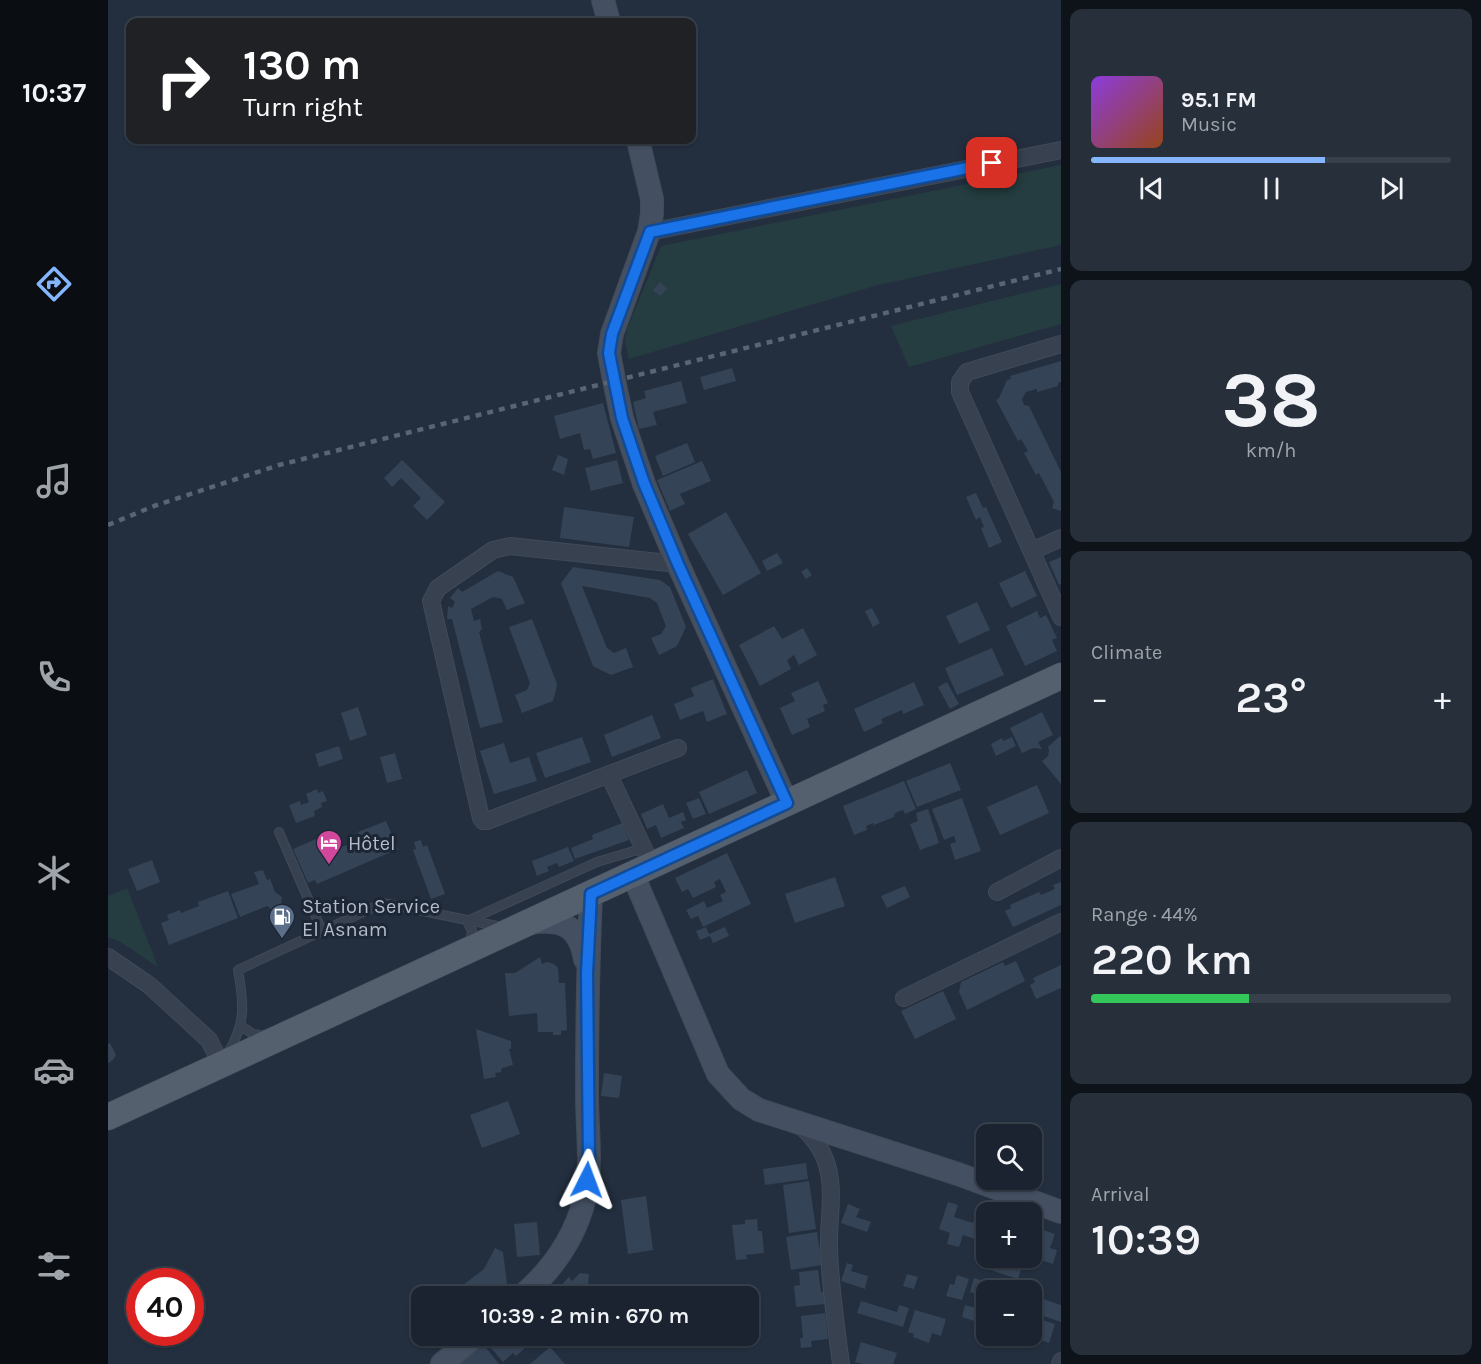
<!DOCTYPE html>
<html lang="en">
<head>
<meta charset="utf-8">
<style>
  :root { --surface:#1a232f; --page:#272f3b; --text:#f1f3f6; --muted:#9fa4aa; --line:#38404b; --accent:#84b5fd }
  body { margin:0; font-family:Karla,sans-serif; background:var(--page); color:var(--text); height:100vh; display:flex; flex-direction:column; font-size:22px; white-space:nowrap }
  * { box-sizing:border-box; margin:0 }
  p { font-size:20px; color:var(--muted) }
  .icon { flex:none; width:33px; height:33px; fill:none; stroke:currentColor; stroke-width:2; stroke-linecap:round; stroke-linejoin:round }
  .map { position:relative; flex:1; overflow:hidden }
  .side { display:flex; flex-direction:column; gap:9px; padding:9px; background:#0e131a; width:420px }
  .side>* { flex:none }
  .top-card { position:absolute; left:18px; top:18px; width:570px; height:126px; border-radius:12px; box-shadow:0 2px 4px #0004,0 0 0 2px var(--line); background:#202124; color:#fff; overflow:hidden }
  .buttons { position:absolute; left:868px; top:1124px; display:grid; gap:12px }
  .buttons a { display:grid; place-items:center; width:66px; height:66px; border-radius:12px; background:var(--surface); box-shadow:0 2px 4px #0004,0 0 0 2px var(--line); font-size:30px }
  .speed { position:absolute; left:18px; top:1268px; display:flex; gap:12px; font-size:30px; font-weight:700; text-align:center }
  .speed>* { display:grid; place-content:center; width:78px; height:78px; border-radius:50%; background:var(--surface); box-shadow:0 2px 4px #0004,0 0 0 2px var(--line); line-height:1 }
  .speed .limit { border:9px solid #d22; background:#fff; color:#111 }
  .pin { position:absolute; display:grid; place-items:center; width:51px; height:51px; color:#fff; margin:-26px; border-radius:12px; box-shadow:0 3px 9px #0006 }
  .me { position:absolute; width:66px; margin:-33px; rotate:3deg; stroke-linejoin:round; filter:drop-shadow(0 0 4px #0008) }
  .turn { display:flex; align-items:center; gap:21px; height:126px; padding:0 18px; font-size:27px }
  .turn .icon { width:78px; height:78px; stroke-width:2.5 }
  .turn b { display:block; font-size:42px; line-height:51px }
  .big { font-size:45px; font-weight:600; line-height:1.1 }
  .side .card { flex:1; display:flex; flex-direction:column; justify-content:center; gap:9px; min-width:0; padding:0 21px; border-radius:12px; background:var(--page) }
  .side .dial { align-items:center; gap:0 }
  .dial b { font-size:78px; line-height:1 }
  .song { display:flex; align-items:center; gap:18px }
  .cover { width:72px; height:72px; border-radius:9px; background:linear-gradient(135deg,hsl(270 70% 55%),hsl(20 70% 35%)) }
  .played { height:6px; border-radius:3px; background:linear-gradient(90deg,var(--accent) 65%,var(--line) 65%) }
  .keys { display:flex; justify-content:space-around; direction:ltr }
  .heat { display:flex; justify-content:space-between; align-items:center; font-size:33px; direction:ltr }
  .charge { height:9px; border-radius:4px; background:linear-gradient(90deg,#34c759 44%,var(--line) 0) }
  .trip { position:absolute; left:303px; top:1286px; width:348px; height:60px; border-radius:12px; background:var(--surface); box-shadow:0 2px 4px #0004,0 0 0 2px var(--line); font-weight:600; line-height:60px; text-align:center }
  main { display:flex; flex:1; min-height:0 }
  .tab-bar { display:flex; flex-direction:column; width:108px; justify-content:space-around; align-items:center; background:#0a0e13; color:var(--muted) }
  .tab-bar .icon { width:42px; height:42px }
  .tab-bar .on { color:var(--accent) }
  .tab-bar b { font-size:27px; color:var(--text) }
  .map>svg:first-child { display:block }
  .green { fill:#253d40 }
  .building { fill:#344355 }
  .lines { fill:none; stroke-linecap:round; stroke-linejoin:round }
  .lane-casing { stroke:#404a58; stroke-width:10 }
  .street-casing { stroke:#404a58; stroke-width:18 }
  .secondary-casing { stroke:#404a58; stroke-width:24 }
  .primary-casing { stroke:#404a58; stroke-width:27 }
  .lane { stroke:#37414f; stroke-width:8 }
  .street { stroke:#37414f; stroke-width:16 }
  .secondary { stroke:#445062; stroke-width:22 }
  .primary { stroke:#55606f; stroke-width:26 }
  .rail { stroke:#586576; stroke-width:4.5; stroke-dasharray:6 6; stroke-linecap:butt }
  .route-casing { stroke:#114b97; stroke-width:15 }
  .route { stroke:#1a73e8; stroke-width:10 }
  .labels { text-anchor:middle; stroke-width:6; stroke-linejoin:round; paint-order:stroke }
  .poi-label { font-size:20px; fill:#b3bcca; stroke:#1c2634; text-anchor:start }
</style>
</head>
<body>
<main>
<nav class="tab-bar">
<b>10:37</b>
<svg class="icon on" aria-label="directions" viewBox="0 0 24 24"><path d="M12 3l9 9-9 9-9-9zM9 14v-3h6M13 9l2 2-2 2"/></svg>
<svg class="icon" aria-label="music" viewBox="0 0 24 24"><path d="M9 18V5l10-2v13"/><circle cx="6" cy="18" r="3"/><circle cx="16" cy="16" r="3"/></svg>
<svg class="icon" aria-label="phone" viewBox="0 0 24 24"><path d="M5 4h4l2 5-3 2q2 4 5 5l2-3 5 2v4C11 20 4 13 5 4z"/></svg>
<svg class="icon" aria-label="climate" viewBox="0 0 24 24"><path d="M12 3v18M4 7l16 10M4 17L20 7"/></svg>
<svg class="icon" aria-label="car" viewBox="0 0 24 24"><path d="M5 17H2v-5l4-1 3-4h7l3 4 3 1v5h-3M9 17h6M6 11h13"/><circle cx="7" cy="17" r="2"/><circle cx="17" cy="17" r="2"/></svg>
<svg class="icon" aria-label="filters" viewBox="0 0 24 24"><path d="M4 7h16M4 17h16"/><circle cx="9" cy="7" r="2"/><circle cx="15" cy="17" r="2"/></svg>
</nav>
<div class="map">
<svg width="953" height="1364" viewBox="0 0 953 1364">
  <rect width="100%" height="100%" fill="#232f3f"/>
  <g class="green">
    <polygon points="953,165 953,245 770,285 521,359 517,341 519,329 553,246"/>
    <polygon points="953,284 953,324 801,367 783,326"/>
    <polygon points="19,888 50,967 11,941 0,937 0,896"/>
  </g>
  <g class="building">
    <polygon points="552,282 559,289 552,296 545,290"/>
    <polygon points="953,361 953,382 950,383 950,386 929,392 929,389 918,392 914,399 916,405 921,406 953,472 953,511 944,508 946,502 931,473 928,475 916,453 920,451 913,439 910,441 888,400 891,398 899,380 903,379 902,376"/>
    <polygon points="624,368 628,381 596,390 592,377"/>
    <polygon points="573,381 579,403 545,412 549,425 531,429 525,402 538,398 536,391"/>
    <polygon points="495,403 508,453 485,459 482,449 476,450 472,433 452,439 446,416"/>
    <polygon points="579,443 587,462 555,476 547,456"/>
    <polygon points="450,455 460,459 456,475 444,470"/>
    <polygon points="294,460 337,502 319,520 305,506 313,498 293,478 284,487 276,478"/>
    <polygon points="509,460 515,483 483,491 477,468"/>
    <polygon points="594,461 603,481 572,494 577,504 562,511 549,480"/>
    <polygon points="868,493 875,508 878,507 894,542 881,548 873,528 876,527 872,517 868,520 858,497"/>
    <polygon points="456,507 526,517 521,547 452,538"/>
    <polygon points="618,512 653,573 615,595 580,534"/>
    <polygon points="669,553 675,563 659,571 654,561"/>
    <polygon points="953,557 953,584 951,585 941,562"/>
    <polygon points="465,567 552,580 562,587 578,627 569,646 551,655 543,638 553,634 558,626 549,603 542,598 474,586 499,648 506,653 518,648 525,667 503,675 485,666 453,583"/>
    <polygon points="699,568 704,575 698,579 693,572"/>
    <polygon points="390,571 405,577 417,603 399,610 394,599 385,597 363,609 366,621 372,619 374,629 371,632 395,722 372,728 344,619 339,619 340,606 344,608 347,602 342,598 350,588 354,592"/>
    <polygon points="917,571 929,596 903,608 891,583"/>
    <polygon points="869,602 882,630 851,644 838,616"/>
    <polygon points="764,608 772,623 765,627 757,611"/>
    <polygon points="929,611 932,618 938,615 949,638 944,640 949,651 917,666 898,626"/>
    <polygon points="424,619 449,684 448,690 445,701 414,713 407,695 419,690 422,683 401,627"/>
    <polygon points="666,626 674,639 695,628 709,655 691,665 686,655 679,660 683,669 652,686 631,645"/>
    <polygon points="884,648 896,675 849,695 837,668"/>
    <polygon points="605,679 619,714 599,722 595,711 572,720 566,704 586,696 583,688"/>
    <polygon points="710,681 720,703 715,705 717,711 699,719 702,727 684,735 672,708 687,701 683,693"/>
    <polygon points="806,682 816,705 795,714 794,710 773,719 775,723 756,732 746,709"/>
    <polygon points="839,682 851,704 842,709 830,687"/>
    <polygon points="250,707 259,735 242,741 233,713"/>
    <polygon points="934,712 945,735 930,742 934,749 925,748 914,753 902,728"/>
    <polygon points="544,715 553,738 504,757 496,735"/>
    <polygon points="952,736 953,738 953,784 934,761 940,756 941,750 940,747"/>
    <polygon points="474,737 483,762 437,778 428,753"/>
    <polygon points="904,737 908,746 888,756 883,744 894,738 895,741"/>
    <polygon points="396,743 402,763 421,757 429,781 386,794 372,751"/>
    <polygon points="231,746 235,759 211,767 207,754"/>
    <polygon points="287,753 294,779 279,783 272,757"/>
    <polygon points="842,763 853,790 809,807 798,781"/>
    <polygon points="639,770 649,793 601,814 591,792"/>
    <polygon points="796,781 808,809 797,814 795,810 787,813 786,817 766,825 765,823 758,826 759,830 746,835 735,806"/>
    <polygon points="929,785 941,813 892,835 879,807"/>
    <polygon points="209,789 210,793 215,791 219,801 213,803 214,807 206,811 207,816 188,823 181,805 192,801 193,805 201,802 198,794"/>
    <polygon points="591,798 598,814 585,819 578,803"/>
    <polygon points="854,798 873,851 847,860 842,844 848,842 846,836 836,840 824,809"/>
    <polygon points="555,804 561,818 575,812 578,820 573,822 576,828 553,838 548,825 539,829 533,814"/>
    <polygon points="820,809 831,843 812,850 802,824 810,821 808,813"/>
    <polygon points="278,821 290,849 209,884 207,880 200,883 185,849 208,839 213,850 220,848 222,852 253,839 250,832"/>
    <polygon points="514,823 521,840 467,859 463,848 485,839 484,835"/>
    <polygon points="313,840 315,847 319,845 337,894 323,899 305,850 308,849 306,842"/>
    <polygon points="460,847 466,861 451,867 449,863 439,867 441,871 429,876 424,861"/>
    <polygon points="619,853 643,904 595,927 590,916 583,919 578,910 596,901 599,908 615,901 612,895 618,892 612,879 606,882 608,887 585,898 580,889 574,892 567,878"/>
    <polygon points="44,860 52,882 29,891 20,869"/>
    <polygon points="155,870 159,880 162,879 167,892 174,897 173,906 164,910 159,906 132,917 123,894 151,884 146,872"/>
    <polygon points="727,877 737,906 687,923 677,894"/>
    <polygon points="953,882 953,905 905,927 897,911 903,908 902,905 931,892 933,895 947,889 945,885"/>
    <polygon points="797,886 802,897 779,908 773,896"/>
    <polygon points="120,891 130,918 61,945 53,923 61,920 59,915 72,910 73,913 91,906 90,902"/>
    <polygon points="598,927 601,934 617,927 621,936 605,943 602,936 592,940 588,931"/>
    <polygon points="432,957 434,964 439,962 446,964 450,968 451,983 457,983 459,1030 453,1031 453,1035 445,1035 445,1032 430,1032 429,1013 401,1016 397,973 407,973"/>
    <polygon points="908,961 917,981 859,1010 851,992 853,982 895,962 897,966"/>
    <polygon points="953,965 953,988 928,999 922,985 927,982 925,978"/>
    <polygon points="835,991 848,1019 807,1039 793,1011"/>
    <polygon points="368,1029 403,1041 403,1049 401,1049 405,1065 394,1068 393,1072 387,1073 388,1077 376,1079"/>
    <polygon points="2,1043 8,1055 5,1060 0,1063 0,1044"/>
    <polygon points="496,1073 514,1076 511,1098 493,1096"/>
    <polygon points="400,1101 412,1134 374,1148 362,1115"/>
    <polygon points="698,1163 700,1179 657,1185 655,1169"/>
    <polygon points="701,1181 708,1229 681,1233 675,1185"/>
    <polygon points="538,1196 545,1250 520,1254 513,1200"/>
    <polygon points="840,1202 850,1205 846,1217 865,1223 869,1209 879,1212 879,1233 876,1242 855,1235 851,1247 839,1244 842,1233 831,1229"/>
    <polygon points="740,1204 752,1209 748,1217 763,1222 759,1232 733,1223"/>
    <polygon points="649,1219 650,1231 654,1231 656,1253 638,1255 639,1259 628,1260 624,1225 637,1224 637,1220"/>
    <polygon points="429,1222 432,1255 409,1257 406,1224"/>
    <polygon points="932,1229 947,1234 942,1248 949,1250 945,1264 924,1257"/>
    <polygon points="709,1232 714,1265 683,1270 678,1237"/>
    <polygon points="387,1248 395,1252 399,1284 384,1296 352,1296 351,1288 376,1269"/>
    <polygon points="879,1257 914,1267 910,1279 876,1268"/>
    <polygon points="739,1263 745,1265 743,1271 760,1276 757,1289 733,1281"/>
    <polygon points="710,1270 713,1292 716,1292 717,1304 688,1307 686,1286 692,1285 691,1272"/>
    <polygon points="472,1273 481,1274 480,1285 486,1284 488,1296 451,1296 453,1294 449,1290 461,1277 464,1281"/>
    <polygon points="799,1274 810,1277 806,1289 795,1286"/>
    <polygon points="849,1275 861,1279 854,1300 838,1296 842,1284 846,1285"/>
    <polygon points="866,1278 902,1289 902,1290 879,1290 879,1297 862,1292"/>
    <polygon points="935,1299 953,1305 953,1322 930,1314"/>
    <polygon points="753,1301 789,1312 791,1305 801,1308 795,1327 749,1313"/>
    <polygon points="857,1305 879,1311 879,1325 854,1317"/>
    <polygon points="807,1310 838,1319 833,1336 824,1333 821,1343 805,1337 806,1334 800,1332"/>
    <polygon points="717,1313 720,1339 703,1341 704,1347 693,1348 692,1338 695,1338 693,1316"/>
    <polygon points="925,1317 947,1324 941,1343 919,1335 924,1335"/>
    <polygon points="386,1335 389,1337 391,1335 432,1335 408,1356 405,1353 395,1362 378,1342"/>
    <polygon points="753,1342 789,1353 785,1364 754,1364 747,1362"/>
    <polygon points="375,1344 391,1364 351,1364"/>
    <polygon points="442,1347 457,1364 422,1364"/>
  </g>
  <g class="lines">
    <defs>
      <g id="lane">
        <polyline points="171,832 214,931"/>
        <polyline points="362,943 364,931 359,921 489,862 536,848"/>
        <polyline points="133,1026 145,1034 157,1036"/>
        <path d="M120,1053C138,1023 136,1004 130,970L275,903L394,927"/>
      </g>
      <g id="street">
        <polyline points="541,232 953,150"/>
        <polyline points="953,344 859,372 852,382 852,392 953,617"/>
        <polyline points="924,551 953,538"/>
        <polyline points="570,564 402,546 385,550 330,588 323,601 373,818 375,821 379,821 570,748"/>
        <polyline points="501,775 544,866"/>
        <polyline points="889,892 953,858"/>
        <polyline points="0,957 41,985 101,1040 113,1064"/>
        <polyline points="796,998 953,922"/>
        <path d="M690,1124C704,1135 714,1148 719,1165C727,1192 720,1221 721,1248C722,1287 728,1326 733,1364"/>
        <polyline points="952,1364 953,1361"/>
      </g>
      <g id="secondary">
        <polyline points="495,0 501,22"/>
        <polyline points="530,140 544,199 544,214 541,232 504,334 501,353 506,380 514,418 536,484 570,564 679,803"/>
        <polyline points="525,875 610,1074 633,1099 651,1110 850,1174 953,1212"/>
        <path d="M422,923C454,918 471,926 477,959"/>
        <path d="M414,1296C443,1271 466,1239 476,1201C485,1168 479,1130 479,1096C479,1029 480,962 483,894"/>
        <polyline points="334,1364 368,1335"/>
      </g>
      <polyline id="primary" points="0,1117 953,676"/>
    </defs>
    <use href="#lane" class="lane-casing"/>
    <use href="#street" class="street-casing"/>
    <use href="#secondary" class="secondary-casing"/>
    <use href="#primary" class="primary-casing"/>
    <use href="#lane" class="lane"/>
    <use href="#street" class="street"/>
    <use href="#secondary" class="secondary"/>
    <use href="#primary" class="primary"/>
    <polyline class="rail" points="0,525 46,506 171,465 953,269"/>
  </g>
  <g class="lines">
    <defs>
      <polyline id="route" points="479,1180 481,1161 479,973 483,894 679,803 570,564 536,483 514,418 501,353 504,334 542,232 884,163"/>
    </defs>
    <use href="#route" class="route-casing"/>
    <use href="#route" class="route"/>
  </g>
  <defs>
    <symbol id="hotel-pin" viewBox="-11 -11 22 30"><path d="M0 17L-7.5 6A9.5 9.5 0 1 1 7.5 6Z" fill="#d1479c" stroke="#1c2634"/><path d="M-6-4.5h1.5V1H6V5H4.5V3h-9V5H-6ZM-4 0a1.8 1.8 0 1 1 3.6 0ZM.5 0V-2.5h3Q6-2.5 6 0Z" fill="#fff"/></symbol>
    <symbol id="fuel-pin" viewBox="-11 -11 22 30"><path d="M0 17L-7.5 6A9.5 9.5 0 1 1 7.5 6Z" fill="#5c6f8a" stroke="#1c2634"/><path d="M-5.5-6h7V0h2V4h1.3V-2.5L3-4.5l.8-.8L6-3V5H2.5V1h-1V6h-7ZM-4.2-4.7v3.2H.2V-4.7Z" fill="#fff"/></symbol>
  </defs>
  <g fill-rule="evenodd">
    <use href="#hotel-pin" x="206" y="828" width="30" height="40"/>
    <use href="#fuel-pin" x="159" y="902" width="30" height="40"/>
  </g>
  <g class="labels">
    <g class="poi-label">
      <text x="240" y="850">Hôtel</text>
      <text x="194" y="913">Station Service<tspan x="194" dy="23">El Asnam</tspan></text>
    </g>
  </g>
</svg>
<div class="buttons">
<a><svg class="icon" aria-label="search" viewBox="0 0 24 24"><circle cx="10" cy="10" r="6"/><path d="M15 15l6 6"/></svg></a>
<a>+</a>
<a>−</a>
</div>
<div class="speed"><div class="limit">40</div></div>
<div class="pin" style="left:884px;top:163px;background:#d93025"><svg class="icon" aria-label="arrive" viewBox="0 0 24 24"><path d="M6 21V4h12l-3 4 3 4H6"/></svg></div>
<svg class="me" style="left:479px;top:1180px" viewBox="-20 -20 40 40"><path d="M0-17L14 15 0 8-14 15z" fill="#1a73e8" stroke="#fff" stroke-width="4"/></svg>
<div class="trip">10:39 · 2 min · 670 m</div>
<div class="top-card">
<div class="turn"><svg class="icon" aria-label="right" viewBox="0 0 24 24"><path d="M7 20v-9h11M14 6l5 5-5 5"/></svg><div><b>130 m</b>Turn right</div></div>
</div>
</div>
<section class="side">
<div class="card">
<div class="song"><i class="cover"></i><div><b>95.1 FM</b><p>Music</p></div></div>
<div class="played"></div>
<div class="keys"><svg class="icon" aria-label="previous" viewBox="0 0 24 24"><path d="M18 5L8 12l10 7zM5 5v14"/></svg><svg class="icon" aria-label="pause" viewBox="0 0 24 24"><path d="M8 5v14M16 5v14"/></svg><svg class="icon" aria-label="next" viewBox="0 0 24 24"><path d="M6 5l10 7-10 7zM19 5v14"/></svg></div>
</div>
<div class="card dial"><b>38</b><p>km/h</p></div>
<div class="card"><p>Climate</p>
<div class="heat"><a>−</a><b class="big">23°</b><a>+</a></div>
</div>
<div class="card"><p>Range · 44%</p><b class="big">220 km</b><div class="charge"></div></div>
<div class="card"><p>Arrival</p><b class="big">10:39</b></div>
</section>
</main>
</body>
</html>
